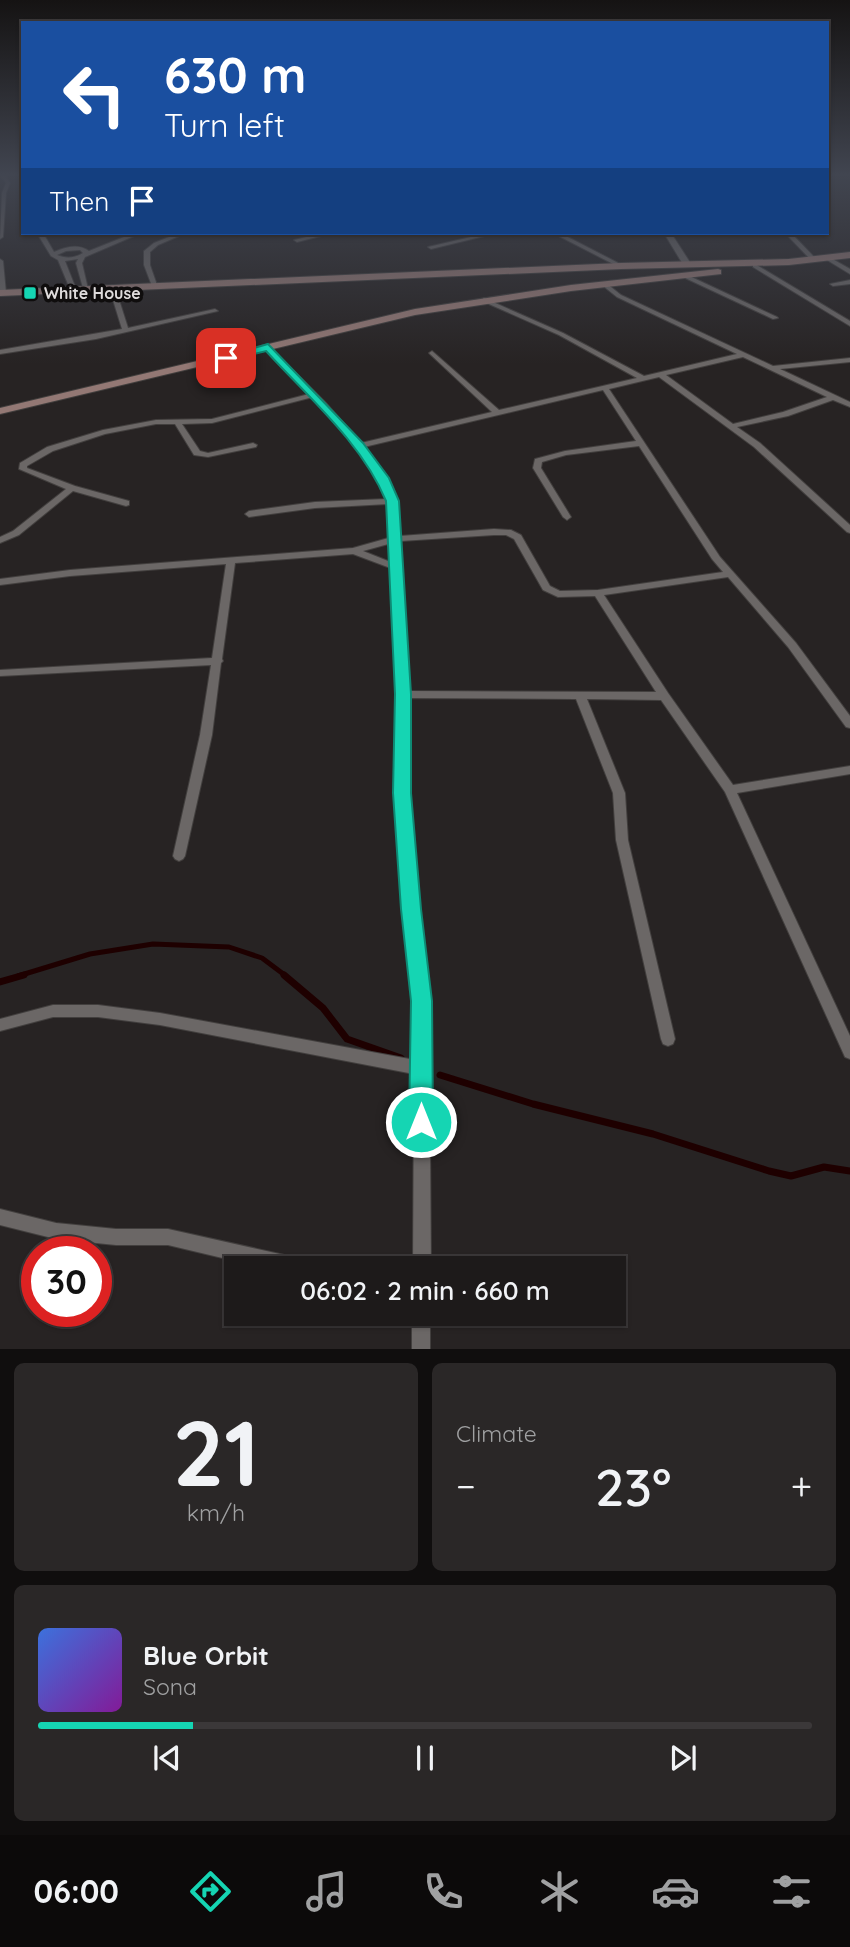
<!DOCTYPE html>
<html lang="en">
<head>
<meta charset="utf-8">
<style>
  :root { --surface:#1d1a1a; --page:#2a2727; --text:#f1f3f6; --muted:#a0a1a2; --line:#3b3839; --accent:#15d5b3 }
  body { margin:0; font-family:Quicksand,sans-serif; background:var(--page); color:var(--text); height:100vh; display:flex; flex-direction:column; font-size:26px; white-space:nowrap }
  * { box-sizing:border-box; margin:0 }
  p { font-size:23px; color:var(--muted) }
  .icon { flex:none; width:38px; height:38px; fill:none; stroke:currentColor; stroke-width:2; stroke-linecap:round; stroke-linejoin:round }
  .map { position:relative; height:1349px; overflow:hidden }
  .drawer { display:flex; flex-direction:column; gap:14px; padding:14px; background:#100e0e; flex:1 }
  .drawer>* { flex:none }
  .hud { position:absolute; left:21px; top:21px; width:808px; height:214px; border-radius:0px; box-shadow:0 2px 5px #0004,0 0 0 2px var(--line); background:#1a4fa0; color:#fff; overflow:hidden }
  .speed { position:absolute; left:21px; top:1236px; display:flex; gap:14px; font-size:35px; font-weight:700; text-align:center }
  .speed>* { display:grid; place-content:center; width:91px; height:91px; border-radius:50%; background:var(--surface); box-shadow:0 2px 5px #0004,0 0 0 2px var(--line); line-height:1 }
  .speed .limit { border:10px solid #d22; background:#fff; color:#111 }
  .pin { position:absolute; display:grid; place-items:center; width:60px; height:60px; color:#fff; margin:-30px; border-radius:14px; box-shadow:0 4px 10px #0006 }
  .me { position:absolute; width:77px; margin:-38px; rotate:0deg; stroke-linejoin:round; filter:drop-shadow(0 0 5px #0008) }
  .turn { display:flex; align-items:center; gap:24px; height:147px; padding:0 28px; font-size:32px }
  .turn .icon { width:91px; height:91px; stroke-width:2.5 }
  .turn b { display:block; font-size:49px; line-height:60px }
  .then { display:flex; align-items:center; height:66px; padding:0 28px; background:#0003; gap:14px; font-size:26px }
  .big { font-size:52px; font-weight:600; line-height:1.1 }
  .drawer .widget { flex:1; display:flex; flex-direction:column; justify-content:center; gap:10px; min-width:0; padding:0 24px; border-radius:10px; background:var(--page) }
  .drawer .dial { align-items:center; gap:0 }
  .dial b { font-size:91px; line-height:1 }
  .song { display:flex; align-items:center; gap:21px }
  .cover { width:84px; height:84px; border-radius:10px; background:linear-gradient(135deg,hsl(220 70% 55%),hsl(290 70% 35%)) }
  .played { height:7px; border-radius:4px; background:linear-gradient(90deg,var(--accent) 20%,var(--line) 20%) }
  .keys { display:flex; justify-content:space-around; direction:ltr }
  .heat { display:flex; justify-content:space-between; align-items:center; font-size:38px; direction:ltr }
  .drawer .tiles { flex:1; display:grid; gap:14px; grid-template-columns:1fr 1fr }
  .widget:last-child { grid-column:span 2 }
  .trip { position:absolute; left:224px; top:1256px; width:402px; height:70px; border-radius:0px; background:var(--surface); box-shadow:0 2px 5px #0004,0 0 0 2px var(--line); font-weight:600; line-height:70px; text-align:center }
  .tabs { display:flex; height:112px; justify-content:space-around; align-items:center; background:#0c0a0a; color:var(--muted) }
  .tabs .icon { width:49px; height:49px }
  .tabs .current { color:var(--accent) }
  .tabs b { font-size:32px; color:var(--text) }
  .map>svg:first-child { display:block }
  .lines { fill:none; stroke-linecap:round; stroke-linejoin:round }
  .stream-far1 { stroke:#1e0000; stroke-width:5 }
  .stream { stroke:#1e0000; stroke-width:7 }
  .minor-casing { stroke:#423f3e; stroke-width:2 }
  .tertiary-casing { stroke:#423f3e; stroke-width:2 }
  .secondary-casing { stroke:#423f3e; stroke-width:2 }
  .minor { fill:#6b6766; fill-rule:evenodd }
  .tertiary { fill:#6b6766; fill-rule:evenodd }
  .secondary { fill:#937874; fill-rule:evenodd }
  .route { fill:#15d5b3; stroke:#0e8a74; stroke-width:2 }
  .poi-dot { fill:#15d5b3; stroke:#0f0d0d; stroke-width:2.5 }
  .labels { text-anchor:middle; stroke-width:7; stroke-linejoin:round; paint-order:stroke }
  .far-poi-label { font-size:16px; font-weight:bold; fill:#dfdcdc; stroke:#0f0d0d; text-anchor:start }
</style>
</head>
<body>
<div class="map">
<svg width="850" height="1349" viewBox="0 0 850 1349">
  <rect width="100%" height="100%" fill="#272323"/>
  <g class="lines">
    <polyline class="stream-far1" points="18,976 90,954 153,944 229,947 262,958 286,976"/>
    <g class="stream">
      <polyline points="284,975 323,1008 347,1039 401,1058"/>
      <polyline points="0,982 24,975"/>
      <polyline points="440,1075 533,1104 653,1134 769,1171 791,1176 824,1167 850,1171"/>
    </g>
    <defs>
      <g id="minor">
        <polygon points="0,175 5,175 10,183 6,193 3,237 0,239 2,193 6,183"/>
        <path d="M37,233H43L54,252C65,247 78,243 89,251L134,233H141L85,257L82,263L88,289L83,288L76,263L78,259L65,261L76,289L73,291L70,289L58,260L51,256ZM80,250L83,253C75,258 66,259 57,255L66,251Z"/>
        <polygon points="179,233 186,233 158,245 150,252 150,265 157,285 152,286 144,265 144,251 154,243"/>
        <polygon points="323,233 333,233 297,242 294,240"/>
        <polygon points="488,233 497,233 431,249 428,247"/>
        <polygon points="553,233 560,233 624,266 619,267"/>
        <polygon points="743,233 791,233 817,260 812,261 787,235 746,235"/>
        <polygon points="829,257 850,269 850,274 827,260 826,259"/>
        <polygon points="0,259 3,261 6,293 3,295 0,293"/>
        <polygon points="755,264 850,321 850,326 753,267 753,265"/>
        <polygon points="685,274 777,317 778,318 773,319 683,277 682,276"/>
        <polygon points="850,280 850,284 833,286 830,284"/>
        <path d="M602,283H606L621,295L773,366L850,358V362L780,369L850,402V407L833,400L788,416L737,427L760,443L850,525V533L847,532L754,447L659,377L609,389L720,557L796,643L850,716V728L846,727L788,647L728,577L604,595L668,693L733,785L850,766V774L737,793L850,1036V1059L845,1057L725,792L661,700L587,699L625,793L628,840L675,1039L673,1044L668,1046L663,1044L661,1039L616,840L613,793L576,699L408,698V793L418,909L429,1001L431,1269H413L414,1074L160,1025L98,1017H53L0,1031V1019L53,1005H98L160,1013L415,1060V1001L404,909L396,793L398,694L393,569L353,554L235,563L222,659L223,661L221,663L212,735L185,856L183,859L179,861L175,859L173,856L200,735L211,665L0,676V670L212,658L226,564L70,576L0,585V579L70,570L353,548L392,537L391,514L388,504L315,508L249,517L245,514L249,511L315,502L386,499C375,464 338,424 313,397L212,423L182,424L200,451L208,453L253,443L257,445L256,447L208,457L194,455L175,424H156L105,434L53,451L27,466V468L75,486L129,501V505L126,506L73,491L19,535L0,543V537L13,531L66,489L19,469L20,463L47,447L103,430L156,420L212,419L309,394L266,348L265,347L268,345L325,402L361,443L492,412L430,354L429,353L432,351L499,410L637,378L559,335L482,301L481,300L484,298L563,333L644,376L737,354L617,297L602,285ZM743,357L827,397L783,412L733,424L666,375ZM603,390L636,441L565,451L535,459L533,468L563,517L567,520L571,517L541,468L542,462L566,455L639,446L712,559L723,572L598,590L560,591L550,586L521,535L511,530L494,529L400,536L399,514L396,503L397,501L394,499L381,470L364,447ZM494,535H506L514,539L543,590L558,597L595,596L656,692L408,691L401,541ZM392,543L393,563L363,551Z"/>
        <polygon points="112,285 115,287 128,328 215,309 218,311 96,339 0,354 0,350 122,329 109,287"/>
        <polygon points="0,1209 56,1223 116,1229 168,1229 307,1260 313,1263 316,1269 269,1269 168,1245 116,1245 56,1239 0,1225"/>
        <rect x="412" y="1314" width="18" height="35"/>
      </g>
      <polygon id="tertiary" points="664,233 671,233 691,264 690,266 684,266"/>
      <g id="secondary">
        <polygon points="850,252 850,258 789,265 621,269 0,296 0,290 621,263 789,259"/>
        <polygon points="718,269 721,270 721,274 571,291 415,315 0,414 0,408 415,309 571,285"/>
      </g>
    </defs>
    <use href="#minor" class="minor-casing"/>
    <use href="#tertiary" class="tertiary-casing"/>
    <use href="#secondary" class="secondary-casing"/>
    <use href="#minor" class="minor"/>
    <use href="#tertiary" class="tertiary"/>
    <use href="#secondary" class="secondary"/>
  </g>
  <linearGradient id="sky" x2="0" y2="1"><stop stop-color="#151313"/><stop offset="0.48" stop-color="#414550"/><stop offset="1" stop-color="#414550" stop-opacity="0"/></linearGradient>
  <rect width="850" height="364" fill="url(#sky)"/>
  <path class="route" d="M268,344L363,443L389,478L399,501L411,694V793L421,909L432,1001L433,1122L429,1130L421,1134L412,1130L409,1122L411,1001L401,909L393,793L395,694L386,501C362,443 308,397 266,351L226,361L220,358Z"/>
  <rect class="poi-dot" x="23" y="286" width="14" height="14" rx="3.5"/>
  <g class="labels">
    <g class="far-poi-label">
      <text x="44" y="299">White House</text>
    </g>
  </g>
</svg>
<div class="speed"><div class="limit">30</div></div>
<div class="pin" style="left:226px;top:358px;background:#d93025"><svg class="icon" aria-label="arrive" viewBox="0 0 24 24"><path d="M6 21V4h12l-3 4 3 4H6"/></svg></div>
<svg class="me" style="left:421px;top:1122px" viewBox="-20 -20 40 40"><circle r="17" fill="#15d5b3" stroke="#fff" stroke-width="3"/><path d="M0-11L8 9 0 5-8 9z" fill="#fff"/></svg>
<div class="trip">06:02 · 2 min · 660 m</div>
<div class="hud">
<div class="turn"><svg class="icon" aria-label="left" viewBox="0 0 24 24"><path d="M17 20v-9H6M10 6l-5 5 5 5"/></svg><div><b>630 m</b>Turn left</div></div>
<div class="then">Then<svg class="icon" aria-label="arrive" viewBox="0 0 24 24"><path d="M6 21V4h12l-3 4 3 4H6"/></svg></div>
</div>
</div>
<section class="drawer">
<div class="tiles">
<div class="widget dial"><b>21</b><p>km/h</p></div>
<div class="widget"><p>Climate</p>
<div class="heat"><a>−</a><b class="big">23°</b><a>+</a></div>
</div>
<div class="widget">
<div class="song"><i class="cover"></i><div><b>Blue Orbit</b><p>Sona</p></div></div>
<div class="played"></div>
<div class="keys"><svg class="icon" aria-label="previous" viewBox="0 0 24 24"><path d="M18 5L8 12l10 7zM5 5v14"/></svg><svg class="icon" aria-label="pause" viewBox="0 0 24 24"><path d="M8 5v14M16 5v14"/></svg><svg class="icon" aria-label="next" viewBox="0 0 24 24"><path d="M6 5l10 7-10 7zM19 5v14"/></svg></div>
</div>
</div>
</section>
<nav class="tabs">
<b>06:00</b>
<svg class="icon current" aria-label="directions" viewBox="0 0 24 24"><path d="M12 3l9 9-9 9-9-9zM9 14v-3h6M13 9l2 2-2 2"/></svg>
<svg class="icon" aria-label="music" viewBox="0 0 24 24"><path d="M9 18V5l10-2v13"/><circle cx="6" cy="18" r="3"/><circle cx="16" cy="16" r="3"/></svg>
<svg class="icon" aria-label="phone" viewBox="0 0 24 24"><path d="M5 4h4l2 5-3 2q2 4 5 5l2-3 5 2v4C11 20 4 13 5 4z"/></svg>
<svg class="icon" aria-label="climate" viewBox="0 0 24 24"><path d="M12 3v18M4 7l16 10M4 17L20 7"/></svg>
<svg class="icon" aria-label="car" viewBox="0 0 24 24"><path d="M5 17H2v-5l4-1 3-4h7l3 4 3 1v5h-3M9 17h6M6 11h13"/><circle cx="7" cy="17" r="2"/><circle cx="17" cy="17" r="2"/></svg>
<svg class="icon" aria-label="filters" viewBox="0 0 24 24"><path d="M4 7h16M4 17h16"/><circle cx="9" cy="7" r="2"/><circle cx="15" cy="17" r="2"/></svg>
</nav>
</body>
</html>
